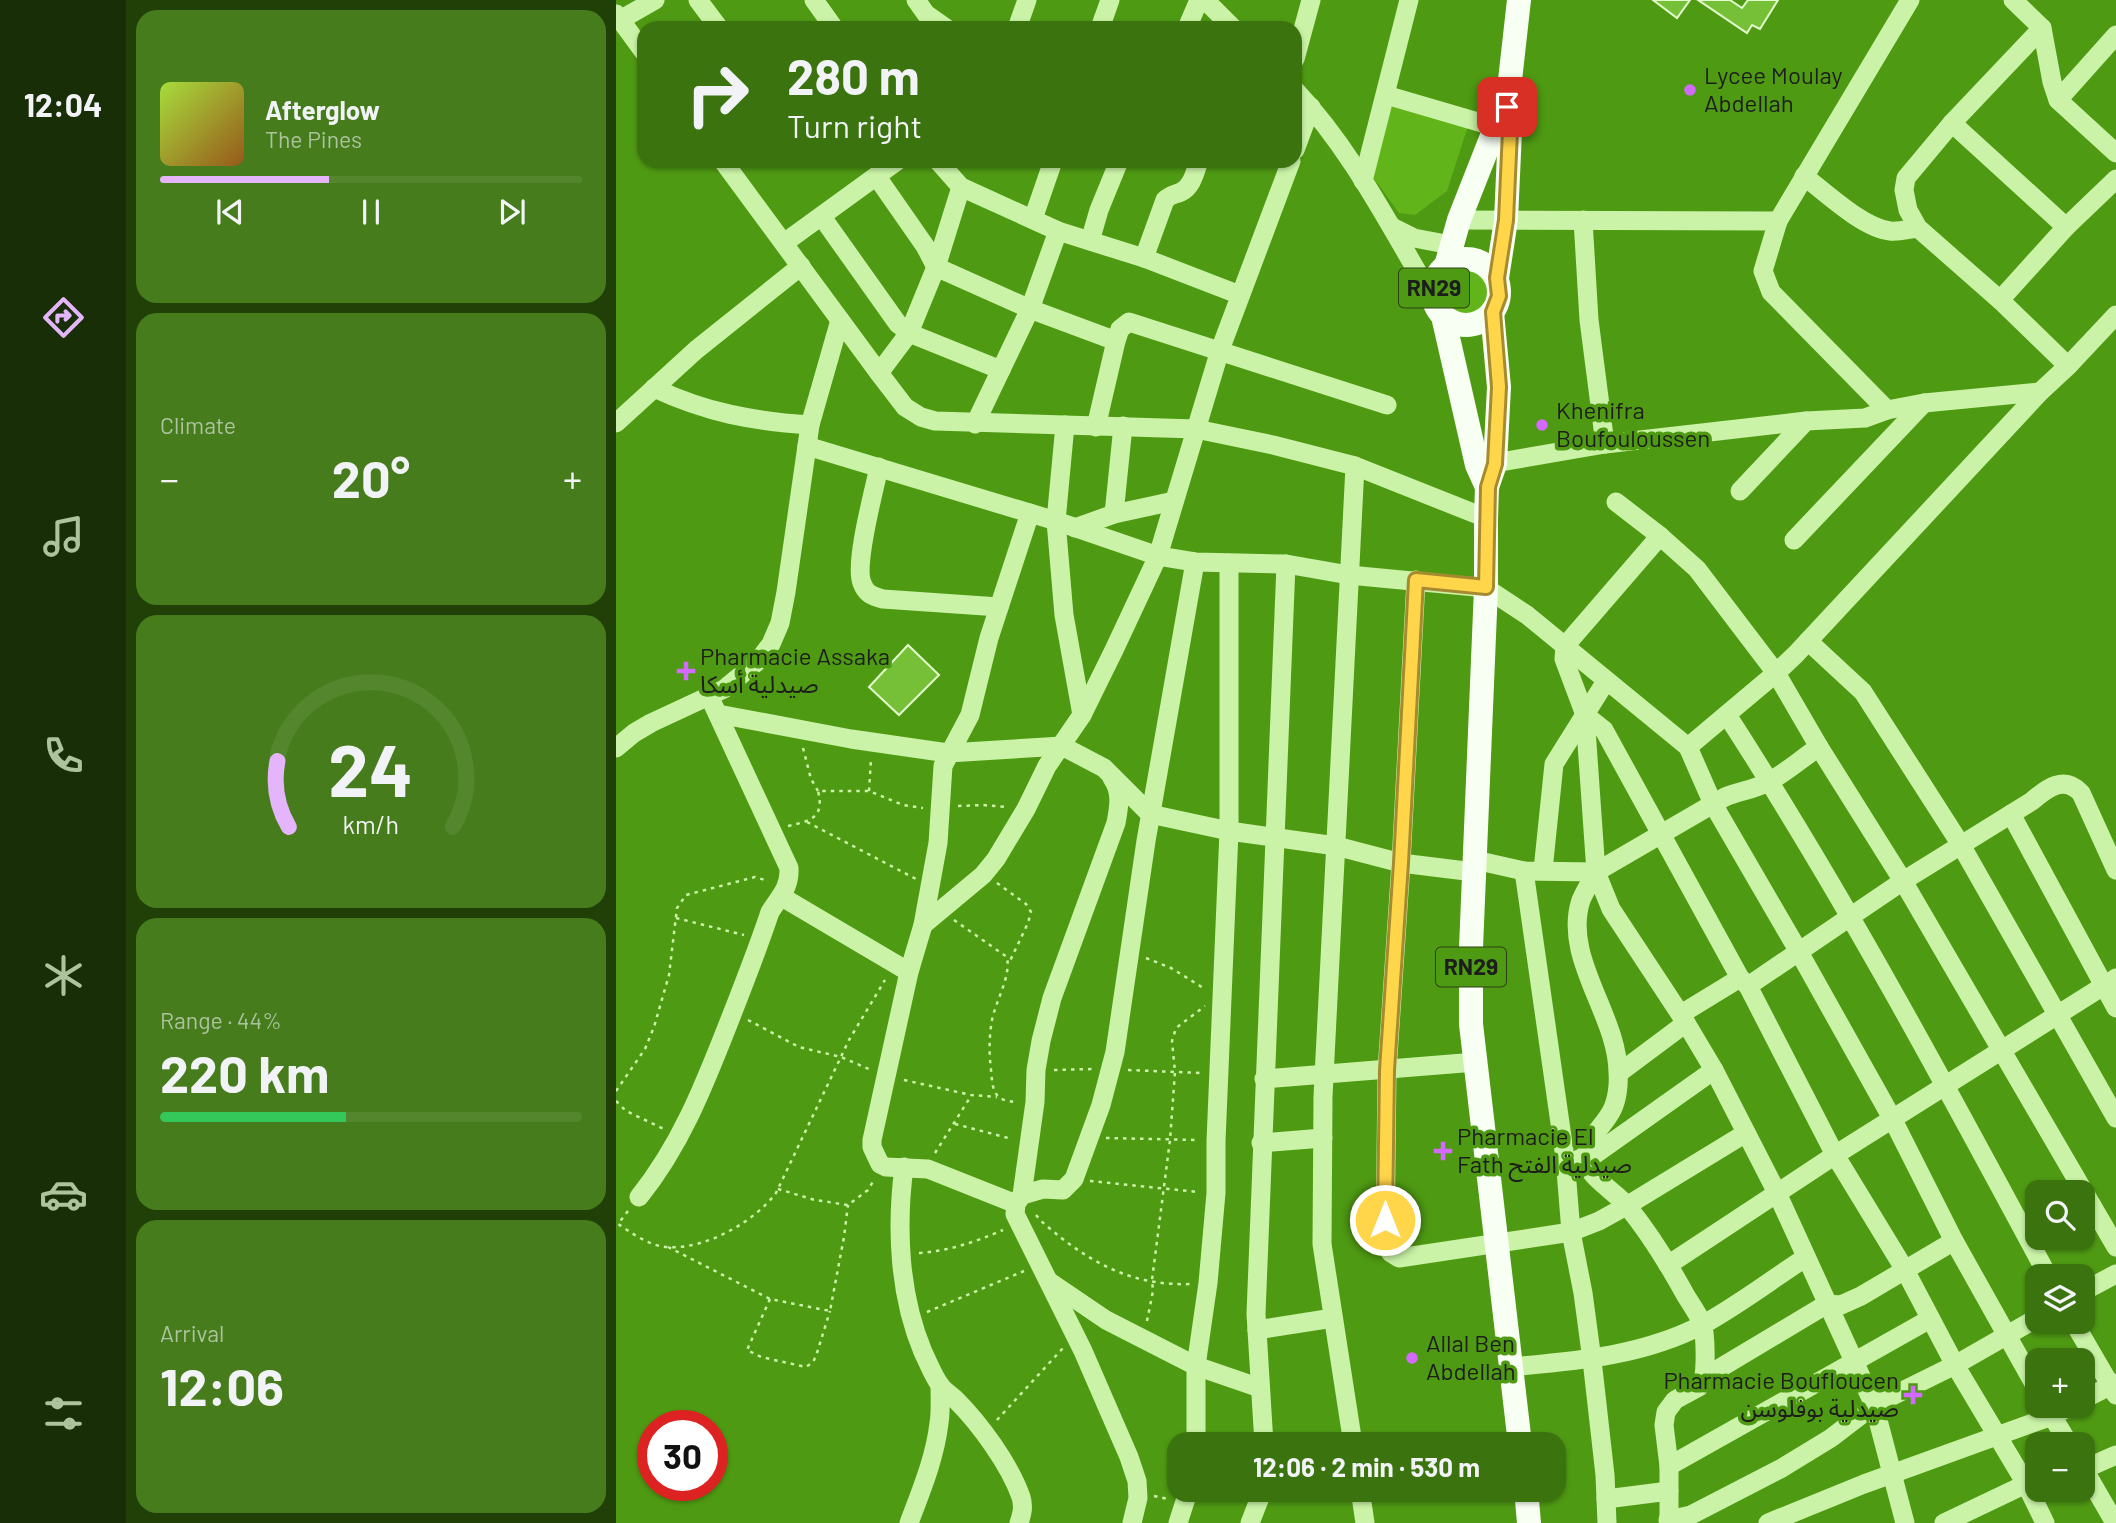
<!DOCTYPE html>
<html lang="en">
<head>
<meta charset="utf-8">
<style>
  :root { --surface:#3b740e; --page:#467c1c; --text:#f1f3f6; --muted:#acc39e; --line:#54862e; --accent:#e4b5fa }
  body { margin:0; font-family:Barlow,"Noto Sans Arabic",sans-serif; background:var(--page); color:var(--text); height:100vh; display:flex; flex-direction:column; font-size:26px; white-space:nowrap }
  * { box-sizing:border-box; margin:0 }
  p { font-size:23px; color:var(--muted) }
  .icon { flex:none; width:38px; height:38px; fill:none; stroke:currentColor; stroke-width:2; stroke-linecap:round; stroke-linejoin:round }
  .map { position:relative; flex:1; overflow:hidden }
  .side { display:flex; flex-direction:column; gap:10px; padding:10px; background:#204008; width:490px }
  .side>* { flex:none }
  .hud { position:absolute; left:21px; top:21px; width:665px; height:147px; border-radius:21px; box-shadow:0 2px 5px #0004; background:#3b740e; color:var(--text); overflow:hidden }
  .controls { position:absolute; left:1409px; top:1180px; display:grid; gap:14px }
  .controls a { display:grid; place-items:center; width:70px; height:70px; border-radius:14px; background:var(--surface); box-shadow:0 2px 5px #0004; font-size:35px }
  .speed { position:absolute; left:21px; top:1410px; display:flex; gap:14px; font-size:35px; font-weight:700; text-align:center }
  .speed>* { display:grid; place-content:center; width:91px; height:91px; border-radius:50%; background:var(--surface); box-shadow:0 2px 5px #0004; line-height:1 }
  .speed .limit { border:10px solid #d22; background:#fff; color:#111 }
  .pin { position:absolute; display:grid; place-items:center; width:60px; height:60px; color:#fff; margin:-30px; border-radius:14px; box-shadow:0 4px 10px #0006 }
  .me { position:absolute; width:77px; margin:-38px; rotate:0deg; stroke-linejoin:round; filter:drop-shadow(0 0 5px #0008) }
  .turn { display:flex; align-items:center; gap:24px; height:147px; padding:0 35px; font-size:32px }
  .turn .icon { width:91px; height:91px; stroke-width:2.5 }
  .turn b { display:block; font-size:49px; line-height:60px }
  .big { font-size:52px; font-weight:700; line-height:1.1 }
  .side .card { flex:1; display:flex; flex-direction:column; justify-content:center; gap:10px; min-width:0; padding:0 24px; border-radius:21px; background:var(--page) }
  .side .dial { align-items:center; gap:0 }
  .dial svg { height:182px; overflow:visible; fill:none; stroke:var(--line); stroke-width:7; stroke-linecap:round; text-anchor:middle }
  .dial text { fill:var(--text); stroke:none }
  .song { display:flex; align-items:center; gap:21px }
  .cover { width:84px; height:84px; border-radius:10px; background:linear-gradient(135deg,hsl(80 70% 55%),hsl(30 70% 35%)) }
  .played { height:7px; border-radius:4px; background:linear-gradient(90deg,var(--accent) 40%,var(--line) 40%) }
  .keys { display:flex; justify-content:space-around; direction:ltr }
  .heat { display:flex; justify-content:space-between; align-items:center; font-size:38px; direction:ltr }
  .charge { height:10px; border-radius:5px; background:linear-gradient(90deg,#34c759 44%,var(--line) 0) }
  .trip { position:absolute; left:551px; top:1432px; width:399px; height:70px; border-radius:21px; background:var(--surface); box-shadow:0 2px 5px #0004; font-weight:700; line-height:70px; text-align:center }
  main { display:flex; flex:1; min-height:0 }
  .menu { display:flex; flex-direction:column; width:126px; justify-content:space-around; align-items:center; background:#182e06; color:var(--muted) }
  .menu .icon { width:49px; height:49px }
  .menu .on { color:var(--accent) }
  .menu b { font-size:32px; color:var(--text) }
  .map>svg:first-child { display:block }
  .green { fill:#61b51b }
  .building { fill:#75c037; stroke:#e4fdcf; stroke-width:2 }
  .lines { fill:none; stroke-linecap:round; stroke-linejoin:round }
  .path { stroke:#caf3a7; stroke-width:2.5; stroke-dasharray:3.5 5; stroke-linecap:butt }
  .minor { stroke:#caf3a7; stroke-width:19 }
  .major { stroke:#f8fff3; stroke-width:24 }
  .route-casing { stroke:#a68a30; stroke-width:18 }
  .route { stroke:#ffd54a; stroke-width:12 }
  .poi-dot { fill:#d369ff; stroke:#4f9a13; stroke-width:2.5 }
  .labels { text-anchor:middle; stroke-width:7; stroke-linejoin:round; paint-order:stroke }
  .shield { fill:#4f9a13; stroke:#2c421a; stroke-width:2 }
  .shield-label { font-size:23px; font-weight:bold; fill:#1d1d1d }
  .poi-label { font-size:24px; fill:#1d1d1d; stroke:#4f9a13; text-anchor:start }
</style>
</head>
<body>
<main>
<nav class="menu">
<b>12:04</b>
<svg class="icon on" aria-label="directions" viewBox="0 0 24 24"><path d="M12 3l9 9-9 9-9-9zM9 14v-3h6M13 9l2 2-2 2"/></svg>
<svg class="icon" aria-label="music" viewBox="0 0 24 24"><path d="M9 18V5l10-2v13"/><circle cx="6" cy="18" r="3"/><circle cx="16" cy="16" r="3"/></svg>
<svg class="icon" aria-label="phone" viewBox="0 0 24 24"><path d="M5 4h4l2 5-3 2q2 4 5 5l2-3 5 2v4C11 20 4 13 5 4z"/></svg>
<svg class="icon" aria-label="climate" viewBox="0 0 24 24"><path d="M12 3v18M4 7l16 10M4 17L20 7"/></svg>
<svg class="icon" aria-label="car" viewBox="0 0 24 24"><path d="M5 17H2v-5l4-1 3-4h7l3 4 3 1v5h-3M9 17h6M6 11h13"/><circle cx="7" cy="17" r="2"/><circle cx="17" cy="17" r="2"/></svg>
<svg class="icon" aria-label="filters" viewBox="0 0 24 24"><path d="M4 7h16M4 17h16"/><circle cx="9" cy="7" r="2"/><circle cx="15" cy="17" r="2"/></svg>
</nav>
<section class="side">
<div class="card">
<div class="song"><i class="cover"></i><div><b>Afterglow</b><p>The Pines</p></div></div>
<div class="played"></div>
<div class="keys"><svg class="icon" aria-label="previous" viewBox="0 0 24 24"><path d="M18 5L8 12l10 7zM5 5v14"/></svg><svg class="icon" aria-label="pause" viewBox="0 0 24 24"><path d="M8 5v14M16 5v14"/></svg><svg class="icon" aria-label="next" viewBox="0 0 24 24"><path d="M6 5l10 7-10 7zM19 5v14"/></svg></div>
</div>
<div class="card"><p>Climate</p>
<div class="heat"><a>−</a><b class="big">20°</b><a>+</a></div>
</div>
<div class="card dial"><svg viewBox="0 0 100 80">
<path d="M14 69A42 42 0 1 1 86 69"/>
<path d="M14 69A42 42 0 0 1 9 40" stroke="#e4b5fa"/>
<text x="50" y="56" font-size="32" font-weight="700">24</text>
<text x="50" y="72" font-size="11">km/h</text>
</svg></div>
<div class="card"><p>Range · 44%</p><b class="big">220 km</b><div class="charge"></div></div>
<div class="card"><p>Arrival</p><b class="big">12:06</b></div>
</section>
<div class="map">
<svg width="1500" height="1523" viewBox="0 0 1500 1523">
  <rect width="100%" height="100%" fill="#4f9a13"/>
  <g class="green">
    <polygon points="776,102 853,123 831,191 799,215 783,213 757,177"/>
    <circle cx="850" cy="292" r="23"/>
  </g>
  <g class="building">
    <polygon points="1037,0 1074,0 1061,18"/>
    <polygon points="1082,0 1114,0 1126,8 1132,0 1162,0 1144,29 1136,25 1131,33"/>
    <polygon points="292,645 323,675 283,715 253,687"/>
  </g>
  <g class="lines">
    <g class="path">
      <polyline points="187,748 195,779 202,791"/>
      <polyline points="253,791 255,759"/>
      <polyline points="342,806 366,805 391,807"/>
      <polyline points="191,822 300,879"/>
      <path d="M172,826C194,821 209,818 202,791H253L287,805L307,808"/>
      <polyline points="381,883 410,904 415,912 412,923 393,963"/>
      <polyline points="60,918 128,935"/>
      <path d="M338,920L391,957C395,977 380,1000 376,1020C373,1037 373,1053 375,1070C377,1093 378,1101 402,1102"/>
      <polyline points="530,958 555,968 589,989"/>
      <polyline points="132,1020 183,1047 225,1057 255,1070"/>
      <polyline points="438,1070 477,1069"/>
      <polyline points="512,1070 585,1073"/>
      <polyline points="288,1080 355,1095 381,1097"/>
      <polyline points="0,1091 29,1049 38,1027 53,975 61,908 70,895 139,877 152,881"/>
      <polyline points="0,1101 10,1111 48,1129"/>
      <polyline points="339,1124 396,1139"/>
      <polyline points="490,1138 582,1140"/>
      <polyline points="319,1153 355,1096"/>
      <polyline points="474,1181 582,1192"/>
      <polyline points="162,1189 199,1200 232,1205 252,1190 258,1180"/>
      <path d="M12,1211L2,1224C16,1233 33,1246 51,1247C89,1250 138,1222 160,1193L233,1040L269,980"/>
      <path d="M420,1215C426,1223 436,1230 444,1237C484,1268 523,1286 575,1284"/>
      <polyline points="52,1247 154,1299 214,1311 228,1237 232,1205"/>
      <path d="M303,1253C333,1251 359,1242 387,1230"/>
      <polyline points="154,1299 131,1350 145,1357 190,1367 197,1362 200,1356 214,1311"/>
      <polyline points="311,1312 408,1271"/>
      <polyline points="531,1321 537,1291 536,1280 554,1140 559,1072 556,1041 560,1028 589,1006"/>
      <polyline points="381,1420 447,1348"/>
      <polyline points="538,1496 552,1499"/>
    </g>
    <g class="minor">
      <polyline points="82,0 103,28"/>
      <polyline points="198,0 218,28"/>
      <polyline points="300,0 310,14 330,28"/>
      <polyline points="589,0 617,28"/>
      <polyline points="1397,0 1426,28 1436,82 1442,100"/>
      <polyline points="0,14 28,52"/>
      <polyline points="4,20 39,0"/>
      <polyline points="401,28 411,0"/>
      <polyline points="484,28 494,0"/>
      <polyline points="571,28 583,0"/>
      <polyline points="1500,35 1442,100 1500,153"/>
      <polyline points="679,59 695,0"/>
      <path d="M679,90C737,151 775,229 818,300"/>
      <polyline points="770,95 893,131"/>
      <polyline points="1336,123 1450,227"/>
      <polyline points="679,150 695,107"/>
      <polyline points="107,161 263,373 289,407 305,417 319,421 580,429 657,445 739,466 870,518"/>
      <polyline points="322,161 345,187 442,231 528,258 624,295"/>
      <path d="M1188,176C1210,193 1247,228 1274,231C1283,232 1293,229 1302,228"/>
      <polyline points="261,177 309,246 320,267 414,309 500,341"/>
      <polyline points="747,181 793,0"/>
      <polyline points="206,217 282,324 293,333 385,370"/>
      <polyline points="417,219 437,161"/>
      <polyline points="843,220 1162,221 1294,0"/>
      <polyline points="967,220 973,320 989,444"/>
      <polyline points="1162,221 1147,271 1155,292 1271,410"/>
      <polyline points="776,227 798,238 835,245"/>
      <polyline points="474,241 483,210 503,161"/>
      <polyline points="168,243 281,161"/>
      <path d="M528,258L549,200C555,194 558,195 565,192C576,187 579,172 583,161"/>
      <polyline points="1384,300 1302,228 1292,210 1288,190 1290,178 1336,123 1426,28"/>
      <polyline points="1452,366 1384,300 1450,227 1500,179"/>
      <polyline points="263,373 293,333 320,267 345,187"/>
      <path d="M38,388C91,413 137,421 194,425"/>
      <polyline points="0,423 80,350 185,266"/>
      <polyline points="359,424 414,309 442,231"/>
      <polyline points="449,425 440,521 448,615 466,715"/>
      <polyline points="480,427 500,341 504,329 513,322 771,405"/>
      <polyline points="191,446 440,521 542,556 579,562 670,564 733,575 870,588 911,615 1072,747 1160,673 1180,654 1424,392 1452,366 1500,315"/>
      <polyline points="867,465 989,444 1190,421 1249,418 1271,410 1308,403 1424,392"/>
      <path d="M263,467C258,491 238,564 246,583C250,594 256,596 267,599L383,607"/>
      <polyline points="1124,491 1190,421"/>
      <polyline points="1000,502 1044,536 1081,569 1160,673 1203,747 1287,881 1500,1247"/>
      <polyline points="498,514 507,426"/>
      <polyline points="459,528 498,514 558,501"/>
      <polyline points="1044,536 949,646 948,659 969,715 980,872 995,909 1070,1023 1098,1070 1161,1193 1258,1405 1289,1523"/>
      <polyline points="1178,540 1308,403"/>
      <polyline points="800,580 785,863 771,1071 769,1245 775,1253 783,1258 955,1232 983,1221 1012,1205 1130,1133"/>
      <polyline points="1192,641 1247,692 1345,845 1500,1118"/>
      <polyline points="102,714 235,739 332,753 446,746 488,768 534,814 613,831 720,846 785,863 858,872"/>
      <polyline points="969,715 988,730 1124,978 1132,986 1219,1155 1289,1270 1339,1365 1410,1484 1429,1523"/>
      <path d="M1111,715C1228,896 1330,1086 1432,1276"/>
      <polyline points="1072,747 1097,804 1183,952 1277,1120 1338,1241 1421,1389"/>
      <polyline points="0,748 18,733 35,723 108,689 141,662 155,644 164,623 170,592 194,425 224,320"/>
      <polyline points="1395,814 1500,1008"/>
      <path d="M859,860L908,871L980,872L1109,797C1123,791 1138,790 1152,782C1170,773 1186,758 1203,747"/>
      <polyline points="927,870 938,764 990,681"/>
      <polyline points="908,871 949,1158 955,1232 967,1293 976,1360 989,1475 991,1523"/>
      <path d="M980,872C975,881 969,891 965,900C946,958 1002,1015 1002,1073C1003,1085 1001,1100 996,1110C988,1127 963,1144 972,1166C977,1180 1002,1194 1012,1207C1034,1234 1053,1265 1070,1296C1075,1304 1082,1314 1086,1323C1090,1335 1090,1369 1087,1381L1083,1387L1059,1400L1050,1412L1048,1425L1053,1466V1523"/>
      <polyline points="166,897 293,972"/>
      <polyline points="307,925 367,875 380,859 410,809 431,766 466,715 498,650 542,556 604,350 675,161"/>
      <path d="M1132,986L1287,881L1416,801C1431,788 1448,775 1465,793L1500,870"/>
      <polyline points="1065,1014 1124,978"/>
      <polyline points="1003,1073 1070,1023"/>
      <polyline points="648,1079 860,1062"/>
      <polyline points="645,1143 707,1138"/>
      <polyline points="963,1159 971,1160 1098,1070"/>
      <path d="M288,1167C280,1228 283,1295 307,1352C312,1362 317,1376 324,1385C328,1391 335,1395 340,1400C364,1424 394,1465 405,1497C408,1507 406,1514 403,1523"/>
      <path d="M406,1195L419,1102L420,1070L425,1041L436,998L500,823C503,807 506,792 496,778"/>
      <path d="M23,1197C64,1146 87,1088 111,1027C126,989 141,951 154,912C164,896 174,888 173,868L94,698"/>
      <polyline points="400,1204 312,1169 270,1167 264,1164 256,1147 256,1140 293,972 307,925 322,843 327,766 354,715 373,638 414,513"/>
      <polyline points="1052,1265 1219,1155 1500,978"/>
      <polyline points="434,1282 490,1320 580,1366 644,1388"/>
      <polyline points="1466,1292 1500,1274"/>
      <polyline points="1457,1321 1500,1395"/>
      <polyline points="641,1330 717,1318"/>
      <path d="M894,1367C960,1361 1026,1356 1086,1325C1121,1306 1155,1280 1189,1258"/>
      <polyline points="1089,1377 1211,1304 1225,1305 1245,1296 1338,1241"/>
      <polyline points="1466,1400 1500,1383"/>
      <polyline points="1430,1406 1453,1444"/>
      <polyline points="580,1444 580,1366 592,1283 600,1193 600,1141 613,831 613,563"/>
      <polyline points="648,1444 640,1314 670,564"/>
      <polyline points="737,1444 706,1244 707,1097 739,466"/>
      <polyline points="1053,1466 1314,1319"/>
      <polyline points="1466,1466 1499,1523"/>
      <polyline points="1466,1470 1500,1455"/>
      <polyline points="744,1489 749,1523"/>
      <polyline points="990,1499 1053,1491"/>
      <polyline points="1052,1520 1075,1515 1166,1468 1215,1438 1258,1405 1339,1365 1421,1318"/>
      <path d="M293,1523C305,1491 319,1458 323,1423C325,1411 324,1398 324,1385"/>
      <polyline points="516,1523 522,1498 521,1481 513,1457 467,1351 399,1214 400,1204 406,1195 427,1189 447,1190 458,1179 485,1105 499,1052 530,841 579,562"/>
      <polyline points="562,1523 573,1489"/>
      <polyline points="634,1523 643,1500 645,1489"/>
      <polyline points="1152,1523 1248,1484 1436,1416 1457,1405"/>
      <polyline points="1328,1523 1410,1484 1421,1482"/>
    </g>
    <g class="major">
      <circle cx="850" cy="292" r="33"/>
      <polyline points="830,266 843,220 880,126 891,107"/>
      <polyline points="881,278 890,220 894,131 891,107 903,0"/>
      <polyline points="876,312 883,387 879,464 871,487 870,518 870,588 855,948 855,1024 904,1444"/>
      <polyline points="827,316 861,465 871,487"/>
      <polyline points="910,1489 913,1523"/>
    </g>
  </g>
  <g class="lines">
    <defs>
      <polyline id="route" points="769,1220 771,1070 785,863 800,580 870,587 872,487 879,464 883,387 877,312 883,296 881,278 890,220 894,131 891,107"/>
    </defs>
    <use href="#route" class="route-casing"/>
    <use href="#route" class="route"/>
  </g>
  <g class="poi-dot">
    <circle cx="1074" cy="90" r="7"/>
    <circle cx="926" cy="425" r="7"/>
    <path d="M66.5 660.5h7v7h7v7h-7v7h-7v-7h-7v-7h7z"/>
    <path d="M823.5 1140.5h7v7h7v7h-7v7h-7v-7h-7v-7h7z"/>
    <circle cx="796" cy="1358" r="7"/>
    <path d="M1293.5 1384.5h7v7h7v7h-7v7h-7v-7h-7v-7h7z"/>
  </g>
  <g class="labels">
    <g class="shield">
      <rect x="783" y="268.5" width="70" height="39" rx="5"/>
      <rect x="820" y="947.5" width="70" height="39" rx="5"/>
    </g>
    <g class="shield-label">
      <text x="818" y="296">RN29</text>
      <text x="855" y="975">RN29</text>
    </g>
    <g class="poi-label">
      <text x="1088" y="84">Lycee Moulay<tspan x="1088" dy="28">Abdellah</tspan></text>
      <text x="940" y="419">Khenifra<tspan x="940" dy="28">Boufouloussen</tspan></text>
      <text x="84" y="665">Pharmacie Assaka<tspan x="84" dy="28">صيدلية أسكا</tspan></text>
      <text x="841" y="1145">Pharmacie El<tspan x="841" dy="28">Fath صيدلية الفتح</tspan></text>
      <text x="810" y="1352">Allal Ben<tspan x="810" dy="28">Abdellah</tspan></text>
      <text x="1283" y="1389" text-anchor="end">Pharmacie Boufloucen<tspan x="1283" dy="28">صيدلية بوفلوسن</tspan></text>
    </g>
  </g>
</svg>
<div class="controls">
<a><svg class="icon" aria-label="search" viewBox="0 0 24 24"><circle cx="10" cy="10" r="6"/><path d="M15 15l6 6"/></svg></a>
<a><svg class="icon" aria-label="layers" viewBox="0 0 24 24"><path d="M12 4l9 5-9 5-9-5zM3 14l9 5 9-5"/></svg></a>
<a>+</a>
<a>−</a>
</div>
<div class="speed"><div class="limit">30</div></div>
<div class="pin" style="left:891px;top:107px;background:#d93025"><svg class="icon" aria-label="arrive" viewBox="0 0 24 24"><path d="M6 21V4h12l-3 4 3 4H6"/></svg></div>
<svg class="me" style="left:769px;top:1220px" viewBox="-20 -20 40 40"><circle r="17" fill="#ffd54a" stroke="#fff" stroke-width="3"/><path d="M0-11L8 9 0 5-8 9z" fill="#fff"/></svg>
<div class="trip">12:06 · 2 min · 530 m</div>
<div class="hud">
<div class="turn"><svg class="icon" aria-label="right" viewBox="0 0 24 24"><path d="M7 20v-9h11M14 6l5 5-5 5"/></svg><div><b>280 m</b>Turn right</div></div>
</div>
</div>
</main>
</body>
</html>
